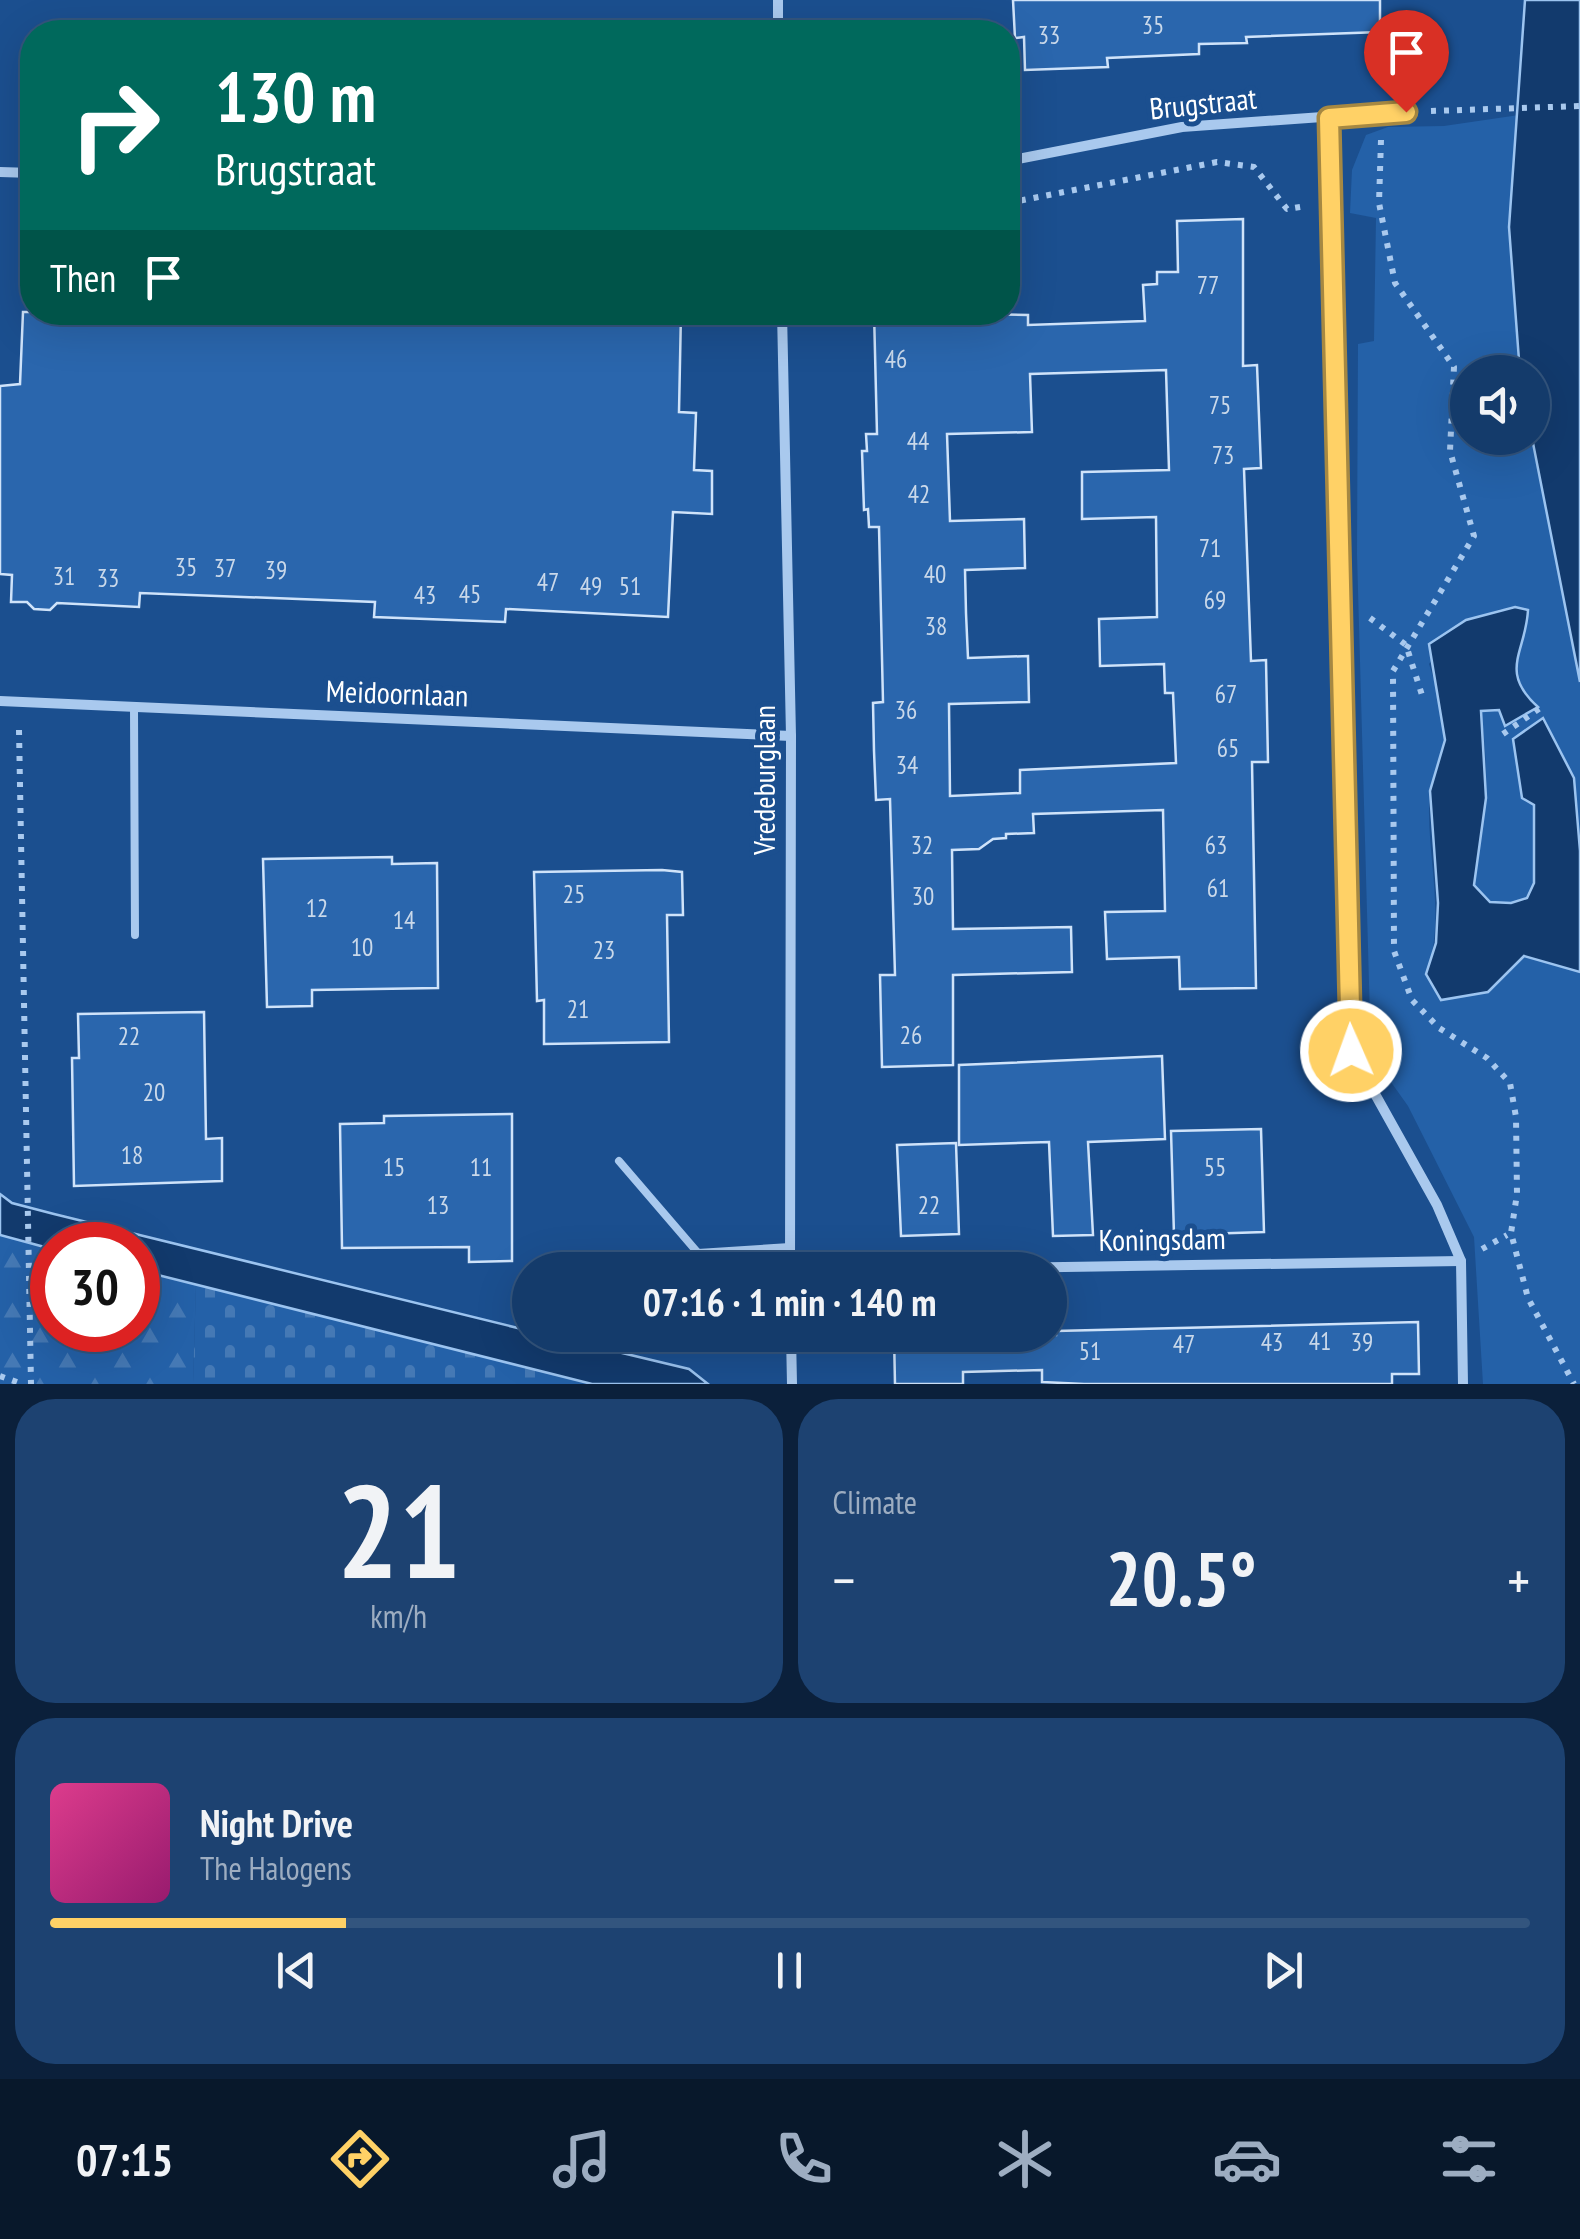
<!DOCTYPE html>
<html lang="en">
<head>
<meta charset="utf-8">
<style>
  :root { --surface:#143b6b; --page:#1d4271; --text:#f1f3f6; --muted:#9dadc1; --line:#33557e; --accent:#ffd166 }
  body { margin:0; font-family:"PT Sans Narrow",sans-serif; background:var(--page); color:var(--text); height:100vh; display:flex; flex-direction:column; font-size:38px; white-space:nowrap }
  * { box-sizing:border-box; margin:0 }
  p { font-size:32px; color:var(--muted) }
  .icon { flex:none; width:55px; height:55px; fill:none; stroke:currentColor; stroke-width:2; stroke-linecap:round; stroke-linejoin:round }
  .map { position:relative; height:1384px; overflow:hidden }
  .sheet { display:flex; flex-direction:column; gap:15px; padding:15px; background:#0b203b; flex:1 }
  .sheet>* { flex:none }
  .guide { position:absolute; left:20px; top:20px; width:1000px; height:305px; border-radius:40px; box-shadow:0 10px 40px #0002,0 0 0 2px var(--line); background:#00695c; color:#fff; overflow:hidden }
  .controls { position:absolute; left:1450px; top:355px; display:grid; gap:20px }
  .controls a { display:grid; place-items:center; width:100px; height:100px; border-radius:50%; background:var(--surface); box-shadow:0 10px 40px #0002,0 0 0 2px var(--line); font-size:50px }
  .speed { position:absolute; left:30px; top:1222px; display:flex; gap:20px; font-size:50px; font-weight:700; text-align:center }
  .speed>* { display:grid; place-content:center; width:130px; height:130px; border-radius:50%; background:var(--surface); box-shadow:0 10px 40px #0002,0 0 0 2px var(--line); line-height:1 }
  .speed .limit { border:15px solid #d22; background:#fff; color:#111 }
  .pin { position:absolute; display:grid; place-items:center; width:85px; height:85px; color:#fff; margin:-102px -42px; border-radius:50% 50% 50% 0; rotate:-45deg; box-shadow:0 0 10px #0007 }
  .pin .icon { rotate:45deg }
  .me { position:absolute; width:110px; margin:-55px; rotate:358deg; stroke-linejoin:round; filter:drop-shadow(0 0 8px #0008) }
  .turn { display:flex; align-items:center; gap:35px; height:210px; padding:0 30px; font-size:45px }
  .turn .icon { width:130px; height:130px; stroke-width:2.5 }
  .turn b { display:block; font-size:70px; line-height:85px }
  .then { display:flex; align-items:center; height:95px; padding:0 30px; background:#0003; gap:20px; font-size:38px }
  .big { font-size:75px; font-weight:800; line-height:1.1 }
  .sheet .tile { flex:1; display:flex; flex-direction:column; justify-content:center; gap:15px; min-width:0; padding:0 35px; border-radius:40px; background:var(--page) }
  .sheet .dial { align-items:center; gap:0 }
  .dial b { font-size:130px; line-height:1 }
  .song { display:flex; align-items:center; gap:30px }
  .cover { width:120px; height:120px; border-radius:15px; background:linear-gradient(135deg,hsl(330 70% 55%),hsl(320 70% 35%)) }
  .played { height:10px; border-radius:5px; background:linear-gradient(90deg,var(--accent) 20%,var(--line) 20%) }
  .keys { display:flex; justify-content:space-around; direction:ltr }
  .heat { display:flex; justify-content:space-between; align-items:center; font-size:55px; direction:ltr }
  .sheet .tiles { flex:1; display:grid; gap:15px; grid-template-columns:1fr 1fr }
  .tile:last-child { grid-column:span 2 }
  .trip { position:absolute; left:512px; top:1252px; width:555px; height:100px; border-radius:50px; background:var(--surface); box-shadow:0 10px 40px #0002,0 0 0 2px var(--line); font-weight:800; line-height:100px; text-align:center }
  .tabs { display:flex; height:160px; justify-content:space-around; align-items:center; background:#08182b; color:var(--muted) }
  .tabs .icon { width:70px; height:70px }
  .tabs .on { color:var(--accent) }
  .tabs b { font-size:45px; color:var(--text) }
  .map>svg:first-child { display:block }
  .grass { fill:#2461a8 }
  .forest { fill:url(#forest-firs) }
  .cemetery { fill:url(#cemetery-stones) }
  .water { fill:#123a6d; stroke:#9cc4f0; stroke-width:2.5 }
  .building { fill:#2a66ad; stroke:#cfe3fa; stroke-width:2.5; fill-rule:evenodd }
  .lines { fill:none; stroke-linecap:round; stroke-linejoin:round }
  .path { stroke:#a9c9ee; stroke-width:6; stroke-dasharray:5 8; stroke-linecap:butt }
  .lane { stroke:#a9c9ee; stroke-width:8 }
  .street { stroke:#a9c9ee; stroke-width:10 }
  .route-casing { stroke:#a68842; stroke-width:25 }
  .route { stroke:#ffd166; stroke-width:18 }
  .labels { text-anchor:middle; stroke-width:10; stroke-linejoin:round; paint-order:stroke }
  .number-label { font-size:25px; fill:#cad9ea }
  .street-label { font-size:30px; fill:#fff; stroke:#1b4f8f }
</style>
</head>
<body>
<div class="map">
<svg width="1580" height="1384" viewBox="0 0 1580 1384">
  <defs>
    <pattern id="forest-firs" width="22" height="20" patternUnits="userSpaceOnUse" patternTransform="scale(2.5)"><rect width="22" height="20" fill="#2461a8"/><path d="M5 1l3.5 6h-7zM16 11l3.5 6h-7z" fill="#4579b5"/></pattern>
    <pattern id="cemetery-stones" width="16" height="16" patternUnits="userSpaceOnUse" patternTransform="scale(2.5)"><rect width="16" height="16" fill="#2461a8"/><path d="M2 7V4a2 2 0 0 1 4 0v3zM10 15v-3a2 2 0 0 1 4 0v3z" fill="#4579b5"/></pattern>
  </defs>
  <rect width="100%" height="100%" fill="#1b4f8f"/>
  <path class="grass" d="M1519,115L1509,227L1521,372H1468V438H1532L1580,682V851L1574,778L1543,719L1514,740L1522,798L1534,805V883L1527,898L1511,903L1489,902L1474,885C1474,857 1482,833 1485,806C1488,785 1485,731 1480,711L1499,710L1505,725L1524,695C1514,666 1517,650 1527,621L1501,609C1460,622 1454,629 1429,664C1436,687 1447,715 1445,739C1443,765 1428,787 1429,814C1430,871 1444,918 1427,974L1441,1000L1488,992L1524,956L1580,972V1384H1483L1474,1237L1408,1106L1371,1054L1357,554L1358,344L1374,341L1376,218L1350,213L1352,170L1366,135L1388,127L1444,126Z"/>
  <polygon class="forest" points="0,1235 52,1249 52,1330 138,1330 138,1270 196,1284 193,1384 0,1384"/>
  <polygon class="cemetery" points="196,1284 592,1384 193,1384"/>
  <g class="water">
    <polygon points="1525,0 1580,0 1580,682 1532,438 1532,372 1521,372 1519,360 1509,227"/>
    <path d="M1515,607L1528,610C1526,652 1498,671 1538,707L1505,726L1499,710L1481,711L1486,798L1474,885L1490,902L1511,903L1527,898L1534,883V805L1522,798L1513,739L1543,718L1574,778L1580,851V972L1524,956L1488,992L1441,1000L1426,974L1436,943L1438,903L1430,791L1445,740L1429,644L1466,620Z"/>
    <polygon points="0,1194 12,1203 54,1214 530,1331 530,1335 547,1335 689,1369 708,1384 592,1384 138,1270 138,1245 52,1245 52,1249 0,1235"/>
  </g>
  <g class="building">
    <polygon points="1013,0 1380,0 1380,32 1246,37 1247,43 1199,44 1199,54 1107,58 1108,67 1025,70 1024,37 1015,38"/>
    <path d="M1243,219V366L1257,365L1261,468L1244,469L1251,661L1266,660L1268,762H1252L1256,988L1180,989L1179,957L1107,959L1105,912L1165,911L1163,810L1033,814L1034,833L1006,834V838L993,839L979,849L952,850L953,929L1071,927L1072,972L953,975V1065L882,1067L880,975H895L890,799L876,800L874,751L873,703L883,702L879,527H869L868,509L864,510L862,451H867L866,434H877L874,312L1028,315V325L1145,321L1143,285L1157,284V272H1178L1177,221ZM1166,370L1169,470L1082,472V519L1156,517L1157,617L1099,619L1100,666L1164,664L1165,693H1173L1176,763L1020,770V793L950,796L949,704L1029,702L1028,656L968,658L966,613L965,570L1025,568L1024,519L950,521L947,434L1032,432L1030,374Z"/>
    <polygon points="23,312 681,312 679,412 696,413 694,470 712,471 712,514 673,512 668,617 506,609 505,622 374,617 375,602 140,593 139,607 57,603 50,610 34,609 27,602 11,602 12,575 0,574 0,386 20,384"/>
    <polygon points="392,857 392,864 437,863 438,988 312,990 312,1006 267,1007 263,859"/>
    <polygon points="662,870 682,872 683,915 667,915 669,1042 544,1044 544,1000 537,1001 534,872"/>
    <polygon points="204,1012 206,1139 222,1138 222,1181 74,1186 72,1058 79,1058 78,1014"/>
    <polygon points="1162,1056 1165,1139 1088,1142 1093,1235 1053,1236 1049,1142 959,1145 959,1065"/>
    <polygon points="512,1114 512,1261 469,1262 469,1247 342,1248 340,1124 384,1123 384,1116"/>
    <polygon points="1261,1129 1264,1232 1174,1235 1171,1131"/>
    <polygon points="956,1143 959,1234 901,1236 897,1145"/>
    <polygon points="1418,1322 1419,1374 1392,1374 1392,1384 1084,1384 1042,1382 1042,1370 963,1372 963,1384 895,1384 894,1335 1056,1335 1056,1331"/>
  </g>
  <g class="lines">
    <g class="path">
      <polyline points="1431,111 1580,106"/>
      <polyline points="1381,140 1379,203 1395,283 1454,367 1450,451 1474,536 1393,671 1394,951 1412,1000 1439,1028 1487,1058 1510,1083 1516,1117 1517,1194 1511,1233 1528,1298 1574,1384"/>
      <polyline points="1008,203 1217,162 1254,167 1287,209 1306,206"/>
      <polyline points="1370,618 1406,645 1422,695"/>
      <polyline points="19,730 31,1384"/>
      <polyline points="1503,734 1543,706"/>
      <polyline points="1482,1249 1507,1235"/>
      <polyline points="0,1376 22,1384"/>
    </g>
    <g class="lane">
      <polyline points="134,708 135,935"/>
      <polyline points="619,1161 698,1253 790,1247"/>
    </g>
    <g class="street">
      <polyline points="778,0 778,32"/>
      <polyline points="1329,118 1351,1051 1437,1205 1461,1261 1463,1384"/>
      <polyline points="1008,161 1182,127 1406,111"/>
      <polyline points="0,172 32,173"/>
      <polyline points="782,312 791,736 790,1270"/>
      <polyline points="0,701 791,736"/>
      <polyline points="864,1270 1461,1261"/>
      <polyline points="791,1335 792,1384"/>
    </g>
  </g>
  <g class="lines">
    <defs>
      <polyline id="route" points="1351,1051 1329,118 1406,112"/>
    </defs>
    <use href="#route" class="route-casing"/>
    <use href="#route" class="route"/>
  </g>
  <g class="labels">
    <g class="number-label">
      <text x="1153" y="34">35</text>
      <text x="1049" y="44">33</text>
      <text x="1208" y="294">77</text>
      <text x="896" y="368">46</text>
      <text x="1220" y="414">75</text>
      <text x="918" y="450">44</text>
      <text x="1223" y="464">73</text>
      <text x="919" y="503">42</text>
      <text x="1210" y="557">71</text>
      <text x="186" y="576">35</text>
      <text x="225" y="577">37</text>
      <text x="276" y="579">39</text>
      <text x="935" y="583">40</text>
      <text x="64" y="585">31</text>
      <text x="108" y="587">33</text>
      <text x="548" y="591">47</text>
      <text x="591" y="595">49</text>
      <text x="630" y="595">51</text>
      <text x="470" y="603">45</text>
      <text x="425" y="604">43</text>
      <text x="1215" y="609">69</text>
      <text x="936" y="635">38</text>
      <text x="1226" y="703">67</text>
      <text x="906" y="719">36</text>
      <text x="1228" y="757">65</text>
      <text x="907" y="774">34</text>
      <text x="922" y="854">32</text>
      <text x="1216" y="854">63</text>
      <text x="1218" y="897">61</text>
      <text x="574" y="903">25</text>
      <text x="923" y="905">30</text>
      <text x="317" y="917">12</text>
      <text x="404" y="929">14</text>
      <text x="362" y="956">10</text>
      <text x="604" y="959">23</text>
      <text x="578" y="1018">21</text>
      <text x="911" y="1044">26</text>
      <text x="129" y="1045">22</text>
      <text x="154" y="1101">20</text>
      <text x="132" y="1164">18</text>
      <text x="394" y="1176">15</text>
      <text x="481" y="1176">11</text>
      <text x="1215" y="1176">55</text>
      <text x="438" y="1214">13</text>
      <text x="929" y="1214">22</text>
      <text x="1320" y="1350">41</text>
      <text x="1272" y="1351">43</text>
      <text x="1362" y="1351">39</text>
      <text x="1184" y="1353">47</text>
      <text x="1090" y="1360">51</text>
    </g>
    <g class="street-label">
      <text transform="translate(1203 104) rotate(-6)" y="10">Brugstraat</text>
      <text transform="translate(397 694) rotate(2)" y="10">Meidoornlaan</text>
      <text transform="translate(765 780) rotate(-90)" y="10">Vredeburglaan</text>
      <text transform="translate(1162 1240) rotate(-1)" y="10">Koningsdam</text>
    </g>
  </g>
</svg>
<div class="controls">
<a><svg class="icon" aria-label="sound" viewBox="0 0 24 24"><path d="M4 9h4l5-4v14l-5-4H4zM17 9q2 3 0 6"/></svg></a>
</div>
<div class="speed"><div class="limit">30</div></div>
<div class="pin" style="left:1406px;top:112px;background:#d93025"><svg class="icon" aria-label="arrive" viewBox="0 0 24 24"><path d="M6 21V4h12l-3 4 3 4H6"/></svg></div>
<svg class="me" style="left:1351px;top:1051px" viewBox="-20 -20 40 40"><circle r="17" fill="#ffd166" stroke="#fff" stroke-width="3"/><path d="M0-11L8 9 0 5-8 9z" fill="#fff"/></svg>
<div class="trip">07:16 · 1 min · 140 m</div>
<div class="guide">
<div class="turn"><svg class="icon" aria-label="right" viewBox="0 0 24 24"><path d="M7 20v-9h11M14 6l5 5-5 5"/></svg><div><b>130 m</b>Brugstraat</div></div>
<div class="then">Then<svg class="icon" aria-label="arrive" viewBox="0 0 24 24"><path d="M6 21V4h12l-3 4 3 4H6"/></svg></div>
</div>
</div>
<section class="sheet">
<div class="tiles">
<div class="tile dial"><b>21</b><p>km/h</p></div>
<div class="tile"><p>Climate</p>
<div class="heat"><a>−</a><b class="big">20.5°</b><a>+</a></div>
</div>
<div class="tile">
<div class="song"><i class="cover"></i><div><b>Night Drive</b><p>The Halogens</p></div></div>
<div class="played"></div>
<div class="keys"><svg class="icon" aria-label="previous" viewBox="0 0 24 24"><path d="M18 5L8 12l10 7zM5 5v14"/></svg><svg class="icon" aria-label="pause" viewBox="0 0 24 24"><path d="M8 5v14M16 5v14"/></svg><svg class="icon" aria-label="next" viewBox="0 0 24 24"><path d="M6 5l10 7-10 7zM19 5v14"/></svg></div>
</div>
</div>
</section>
<nav class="tabs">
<b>07:15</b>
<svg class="icon on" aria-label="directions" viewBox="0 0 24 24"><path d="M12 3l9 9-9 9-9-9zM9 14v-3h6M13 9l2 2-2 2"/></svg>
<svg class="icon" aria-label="music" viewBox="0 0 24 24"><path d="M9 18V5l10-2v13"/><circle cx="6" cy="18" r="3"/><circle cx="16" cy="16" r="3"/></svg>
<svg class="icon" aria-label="phone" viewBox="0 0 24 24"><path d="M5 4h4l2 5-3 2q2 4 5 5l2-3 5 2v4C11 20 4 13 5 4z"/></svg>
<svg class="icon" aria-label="climate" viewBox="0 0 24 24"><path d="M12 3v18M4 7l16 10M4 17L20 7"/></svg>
<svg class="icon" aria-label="car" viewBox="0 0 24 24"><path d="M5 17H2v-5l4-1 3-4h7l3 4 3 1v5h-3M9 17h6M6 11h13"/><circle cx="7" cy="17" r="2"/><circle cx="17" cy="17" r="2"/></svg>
<svg class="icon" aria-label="filters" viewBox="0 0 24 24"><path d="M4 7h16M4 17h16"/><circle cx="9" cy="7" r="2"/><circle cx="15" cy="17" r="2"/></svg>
</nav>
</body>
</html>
